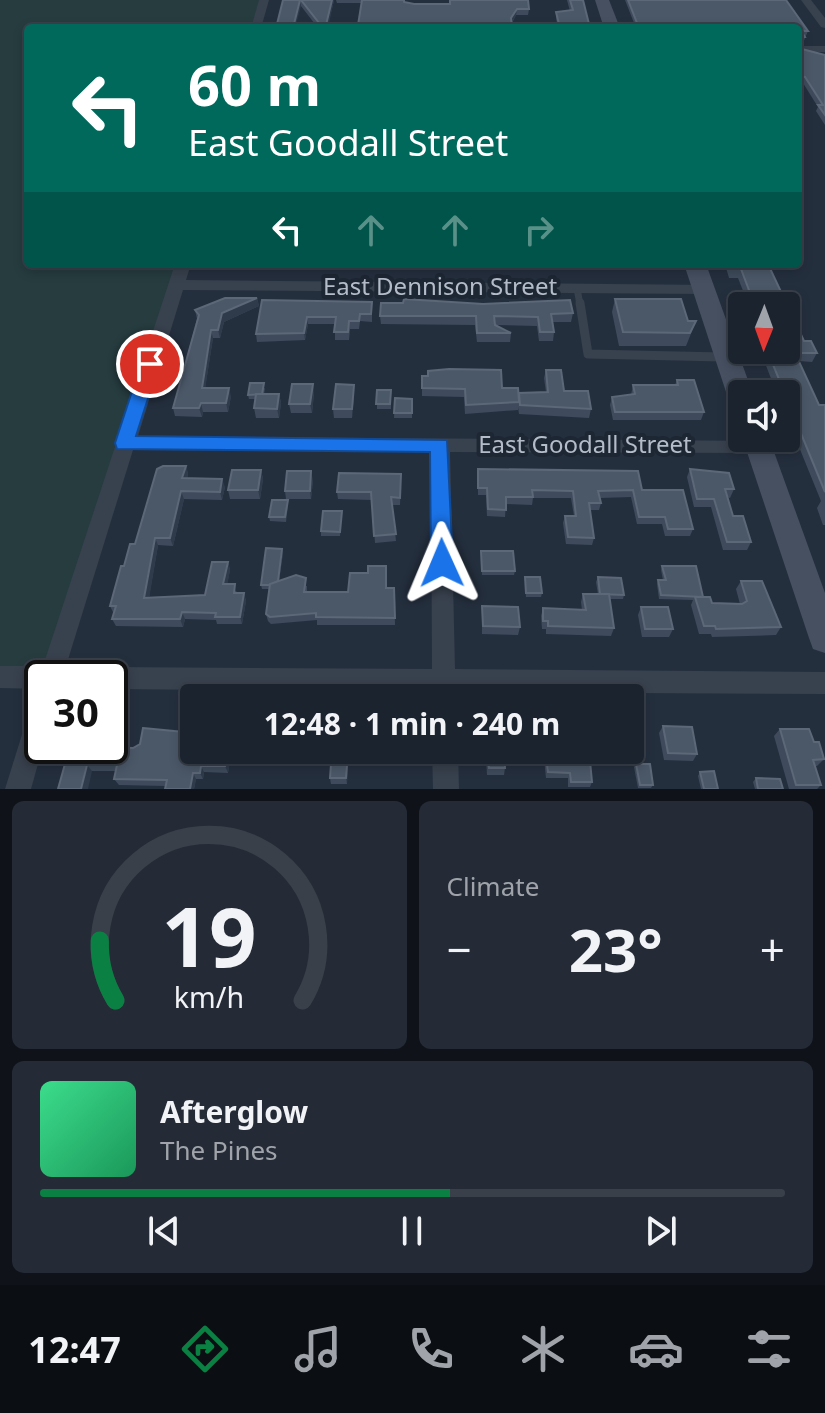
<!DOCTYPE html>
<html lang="en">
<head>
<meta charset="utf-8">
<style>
  :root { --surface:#1b232e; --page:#242b36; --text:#f1f3f6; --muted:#a0a4aa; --line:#39404a; --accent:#0b8043 }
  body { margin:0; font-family:"Noto Sans",sans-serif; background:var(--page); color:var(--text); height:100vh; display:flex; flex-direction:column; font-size:30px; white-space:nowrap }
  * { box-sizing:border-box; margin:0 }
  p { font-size:26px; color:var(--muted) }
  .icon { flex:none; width:44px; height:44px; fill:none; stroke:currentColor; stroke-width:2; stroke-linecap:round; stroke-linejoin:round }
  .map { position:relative; height:789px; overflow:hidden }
  .details { display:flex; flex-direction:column; gap:12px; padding:12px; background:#0f1319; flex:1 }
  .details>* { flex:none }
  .hud { position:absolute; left:24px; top:24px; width:778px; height:244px; border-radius:8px; box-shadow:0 4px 12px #0003,0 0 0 2px var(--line); background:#00695c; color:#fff; overflow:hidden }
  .needle { width:52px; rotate:181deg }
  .buttons { position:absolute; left:728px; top:292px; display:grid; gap:16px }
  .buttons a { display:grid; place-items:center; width:72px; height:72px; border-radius:8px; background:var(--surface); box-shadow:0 4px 12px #0003,0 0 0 2px var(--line); font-size:40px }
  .speed { position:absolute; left:24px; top:660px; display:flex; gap:16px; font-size:40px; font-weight:700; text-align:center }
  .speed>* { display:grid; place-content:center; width:104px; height:104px; border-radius:50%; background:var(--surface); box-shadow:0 4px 12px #0003,0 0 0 2px var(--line); line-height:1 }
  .speed .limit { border:4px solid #111; border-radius:12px; background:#fff; color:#111 }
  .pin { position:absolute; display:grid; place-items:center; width:68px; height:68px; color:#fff; margin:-34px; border:4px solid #fff; border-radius:50%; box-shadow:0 2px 8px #0007 }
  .me { position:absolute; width:88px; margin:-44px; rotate:359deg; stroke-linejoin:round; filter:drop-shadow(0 0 6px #0008) }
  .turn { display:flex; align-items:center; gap:28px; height:168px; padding:0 32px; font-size:36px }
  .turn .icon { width:104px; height:104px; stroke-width:2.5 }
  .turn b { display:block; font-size:56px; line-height:68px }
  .lanes { display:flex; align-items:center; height:76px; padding:0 32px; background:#0003; justify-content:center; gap:40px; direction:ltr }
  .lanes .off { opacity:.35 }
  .big { font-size:60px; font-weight:700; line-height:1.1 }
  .details .card { flex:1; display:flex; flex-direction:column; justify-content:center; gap:12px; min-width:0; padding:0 28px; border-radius:12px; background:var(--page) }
  .details .dial { align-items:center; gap:0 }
  .dial svg { height:208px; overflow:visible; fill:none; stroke:var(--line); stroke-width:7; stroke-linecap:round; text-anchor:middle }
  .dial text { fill:var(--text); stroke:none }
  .song { display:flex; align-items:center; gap:24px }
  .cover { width:96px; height:96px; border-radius:12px; background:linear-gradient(135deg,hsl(150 70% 55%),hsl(150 70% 35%)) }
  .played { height:8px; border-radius:4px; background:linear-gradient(90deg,var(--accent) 55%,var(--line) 55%) }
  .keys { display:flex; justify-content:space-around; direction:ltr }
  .heat { display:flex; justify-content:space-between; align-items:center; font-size:44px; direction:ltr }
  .details .tiles { flex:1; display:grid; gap:12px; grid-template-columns:1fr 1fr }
  .card:last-child { grid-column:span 2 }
  .trip { position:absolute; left:180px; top:684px; width:464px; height:80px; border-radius:8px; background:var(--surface); box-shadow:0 4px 12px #0003,0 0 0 2px var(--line); font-weight:700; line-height:80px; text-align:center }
  .menu { display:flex; height:128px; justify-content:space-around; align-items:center; background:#0b0e12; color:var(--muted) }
  .menu .icon { width:56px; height:56px }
  .menu .selected { color:var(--accent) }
  .menu b { font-size:36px; color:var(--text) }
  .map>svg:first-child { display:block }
  .green { fill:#263c3f }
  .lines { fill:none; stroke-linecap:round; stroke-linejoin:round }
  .lane-far1 { stroke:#38414e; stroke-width:7 }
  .lane { stroke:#38414e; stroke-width:9 }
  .street { fill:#38414e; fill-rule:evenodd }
  .secondary { fill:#465061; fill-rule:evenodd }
  .wall { fill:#3f4b5c }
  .shaded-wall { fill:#2f3b4b }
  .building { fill:#4b5868; stroke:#5c6777; stroke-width:2 }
  .route { fill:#1a73e8; stroke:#114b97; stroke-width:2 }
  .labels { text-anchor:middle; stroke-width:8; stroke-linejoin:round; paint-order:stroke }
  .street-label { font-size:24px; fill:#b4bcc9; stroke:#1d2633 }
</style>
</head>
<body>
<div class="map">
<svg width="825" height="789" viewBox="0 0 825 789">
  <rect width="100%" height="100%" fill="#242f3e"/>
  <polygon class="green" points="0,0 264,0 256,28 28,28 28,264 182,264 51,678 0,677"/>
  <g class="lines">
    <polyline class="lane-far1" points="577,288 580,305"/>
    <polyline class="lane" points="580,303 588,354 723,357"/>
    <g class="street">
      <polygon points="259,0 269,0 261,28 251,28"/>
      <polygon points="801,0 811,0 825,18 825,28 821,27"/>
      <rect x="798" y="46" width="27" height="6"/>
      <polygon points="175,264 191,264 186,280 709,285 711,289 703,294 183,290 138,436 764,441 767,446 764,451 757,453 450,452 455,669 825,672 825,694 456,692 456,698 432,698 432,692 110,689 110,678 98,678 102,670 110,667 432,669 431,452 133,450 66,666 88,670 92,678 42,678 42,689 0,688 0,666 43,666"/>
      <polygon points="42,697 43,746 31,789 5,789 30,709 33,701"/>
      <polygon points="432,750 458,750 459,789 433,789"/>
    </g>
    <g class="secondary">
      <polygon points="595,0 609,0 620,28 604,28"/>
      <polygon points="684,264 706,264 753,394 742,394 742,411 733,408 729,401"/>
      <polygon points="742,437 769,438 825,593 825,653 813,649 809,638"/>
    </g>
  </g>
  <g class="wall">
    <polygon points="283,0 334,0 328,25 339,28 318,28 301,6"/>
    <polygon points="336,0 405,0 405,2 414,4 529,9 528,15 516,15 512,23 512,28 358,28 362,3 337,3"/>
    <polygon points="567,0 583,0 590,28 558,28 556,18 556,12 570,11"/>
    <polygon points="625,0 786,0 808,31 803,43 798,28 636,28"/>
    <polygon points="798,48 825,55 825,125 816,111 818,107 803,83 798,82"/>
    <polygon points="214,264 241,264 240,267 215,267"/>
    <polygon points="347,264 416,264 416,265 347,266"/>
    <polygon points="481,264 525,264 524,268 481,268"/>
    <polygon points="548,264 593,264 593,267 548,268"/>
    <polygon points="725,264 768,264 804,341 817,353 812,362 799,361 819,405 825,405 825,525 823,525 817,508 821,501 786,415 786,394 777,394 760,350 786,350 786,306 749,306 738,278 729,278"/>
    <polygon points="257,298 259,306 224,322 220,338 213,338 205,388 231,396 228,412 203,412 202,417 175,416 173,408 197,319 195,310"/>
    <polygon points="615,299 688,321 696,321 686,346 619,346 612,312"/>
    <polygon points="262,300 372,302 372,322 360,321 359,329 350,329 349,340 335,340 335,324 308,324 305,340 257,342 256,334"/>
    <polygon points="483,304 573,313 571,322 553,322 554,332 553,341 539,341 537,326 495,325 511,333 510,342 477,342 475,325 381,324 380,316"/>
    <polygon points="546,370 564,391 591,409 589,418 519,414 518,407 518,410 465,414 464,397 422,396 422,376 502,388 519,394 546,392 544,378"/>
    <polygon points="677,380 704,412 701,420 613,420 610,405 612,397 631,395 633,385 675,385"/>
    <polygon points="354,385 354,394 352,418 334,418 333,409"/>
    <polygon points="265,388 264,394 279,394 281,403 279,418 256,418 254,408 255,399 249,399 248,395"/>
    <rect x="377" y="390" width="14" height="19"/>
    <polygon points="314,393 312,413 291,413 289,404"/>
    <polygon points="395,398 412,399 412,418 394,418"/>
    <polygon points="186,466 188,474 187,479 225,487 222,500 184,499 173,546 158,545 149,597 205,595 228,562 230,570 227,584 237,592 237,593 244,593 246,601 242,624 217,624 216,620 185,619 183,627 116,626 112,619 114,614 110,606 124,566 135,544"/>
    <polygon points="478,469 642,490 693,529 690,536 665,536 662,524 637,524 631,497 600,498 601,503 599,510 590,510 594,538 592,545 566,544 563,523 565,516 574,516 571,498 533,498 532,505 506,504 505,517 487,516 486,495 478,495"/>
    <polygon points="690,469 734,489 730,498 727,497 733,516 751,542 747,550 723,550 711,507 694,507 687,477"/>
    <polygon points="261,470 263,479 260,499 230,499 228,490"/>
    <polygon points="401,474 400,505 392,505 396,541 375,543 372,500 338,499 337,492"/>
    <polygon points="313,480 311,499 286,499 285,491"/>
    <polygon points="288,500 288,505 286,522 270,521 269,517"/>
    <polygon points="342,511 340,536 321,536 321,531"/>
    <polygon points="282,549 283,553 279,581 307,586 307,592 348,592 394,588 395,625 317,625 317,620 271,624 268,621 266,614 269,589 262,589 261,585"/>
    <polygon points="481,551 515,571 514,575 482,575"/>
    <polygon points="662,566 712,603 740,604 736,589 741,581 781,627 776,635 712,637 711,634 699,634 691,605 693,600 659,599 657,584 658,580 663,580 661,570"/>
    <polygon points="525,577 542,593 541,597 526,597"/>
    <polygon points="598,577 624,595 623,599 609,599 614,628 611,636 546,634 546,629 542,629 541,616 543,608 582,610 581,602 583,594 598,594 596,582"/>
    <polygon points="482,606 520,627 518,635 482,634"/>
    <polygon points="641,607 673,629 669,637 642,637 638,615"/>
    <polygon points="663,726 697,754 693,761 664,760 659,733"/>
    <polygon points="780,729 814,742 824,759 817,766 815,766 821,785 817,789 789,789 774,736"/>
    <polygon points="114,741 112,747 281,750 281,757 230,760 228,773 204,772 203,779 196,779 194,789 165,789 166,786 119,785 114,779 116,771 92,771 58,789"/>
    <polygon points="304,750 412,750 412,754 371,754 371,759 348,759 347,784 331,784 330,778 332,751 305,751"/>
    <polygon points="478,750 521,750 522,754 520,761 505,761 505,768 504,775 487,775 486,759 478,759"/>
    <polygon points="543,750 577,750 579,761 592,782 590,787 568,787 568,778 546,778"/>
    <polygon points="602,750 630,750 637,753 633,760 603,759"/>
    <polygon points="636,764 653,785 651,788 638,788 634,767"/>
    <polygon points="700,772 718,789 701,789 698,776"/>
    <polygon points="756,778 783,789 755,789 753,782"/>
  </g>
  <g class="shaded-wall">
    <polygon points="300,0 301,6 295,28 293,28"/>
    <polygon points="332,0 334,0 328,28 326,25"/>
    <polygon points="517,9 516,15 511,24 511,18"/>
    <polygon points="805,37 803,43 798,44 798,38"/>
    <polygon points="257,298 259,306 224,322 220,338 218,330 222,313"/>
    <polygon points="307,317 308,324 305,340 304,333"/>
    <polygon points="211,330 213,338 204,396 202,388"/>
    <polygon points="313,384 314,393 312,413 310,404"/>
    <polygon points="354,385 354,394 352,418 352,409"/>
    <polygon points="229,388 231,396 228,412 226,403"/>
    <polygon points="279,394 281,403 279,418 277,409"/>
    <polygon points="201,403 203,412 202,417 199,408"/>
    <polygon points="186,466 188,474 185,487 182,478"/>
    <polygon points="261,470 263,479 260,499 258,490"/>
    <polygon points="311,471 313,480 311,499 310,491"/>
    <polygon points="222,479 225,487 222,500 220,492"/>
    <polygon points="181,491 184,499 173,546 170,538"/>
    <polygon points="155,538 158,545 148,605 144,598"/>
    <polygon points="282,549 283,553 278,589 277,585"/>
    <polygon points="228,562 230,570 226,592 223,584"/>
    <polygon points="244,593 246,601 242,624 240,617"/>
    <polygon points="182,612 185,619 183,627 180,619"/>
    <polygon points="110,735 114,741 111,753 110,746"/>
    <polygon points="348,752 348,759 347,784 346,778"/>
    <polygon points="227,753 230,760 228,773 225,766"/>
    <polygon points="87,765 92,771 88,789 81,789"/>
    <polygon points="201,766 204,772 203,779 200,773"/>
    <polygon points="193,773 196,779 194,789 190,789"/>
  </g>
  <g class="building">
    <polygon points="283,0 300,0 293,28 276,28"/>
    <polygon points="301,0 332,0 326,25 336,23 339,28 323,28"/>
    <polygon points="362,0 404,0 404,2 414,4 450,4 450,0 528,0 529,9 517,9 511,18 512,27 392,28 392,26 358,25"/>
    <polygon points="570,0 583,0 590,28 560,28 556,12 573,10"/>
    <polygon points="628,0 786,0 808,31 801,31 805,37 798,38 798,28 639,28"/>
    <polygon points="798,48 825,55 825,115 818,105 823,105 805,77 798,76"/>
    <polygon points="730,264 768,264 804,341 811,341 817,353 795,353 819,405 825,405 825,492 786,397 786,394 785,394 767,350 786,350 786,306 755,306 741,269 732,269"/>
    <polygon points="225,298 257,298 222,313 218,330 211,330 202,388 229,388 226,403 201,403 199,408 173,408 199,315 195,310"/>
    <polygon points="404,299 483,304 570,300 573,313 551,314 554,332 540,332 538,317 494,316 495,325 511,333 477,333 476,316 380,316 381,303 403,303"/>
    <polygon points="615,299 681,299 688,321 696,321 690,333 623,332"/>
    <polygon points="262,300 372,302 371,314 360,314 359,321 349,321 348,332 334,332 336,317 307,317 304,333 256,334"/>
    <polygon points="449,369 501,370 502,388 518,388 519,402 466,405 465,389 422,388 422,376 428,376 428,371"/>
    <polygon points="546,370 561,370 564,391 588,391 591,409 520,405 519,393 548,392"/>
    <polygon points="677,380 694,380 704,412 615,412 612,397 635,394 633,385 678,385"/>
    <polygon points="250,383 264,383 262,394 248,395"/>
    <polygon points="292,384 313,384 310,404 289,404"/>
    <polygon points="336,384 354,385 352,409 333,409"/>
    <polygon points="377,390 391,390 390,404 376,404"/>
    <polygon points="256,394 279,394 277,409 254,408"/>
    <polygon points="395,398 412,399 412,413 394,413"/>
    <polygon points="163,466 186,466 182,478 222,479 220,492 181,491 170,538 155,538 144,598 205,595 212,562 228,562 223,584 235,584 234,593 244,593 240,617 215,617 216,613 182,612 180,619 112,619 116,606 110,606 121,566 124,566 130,544 135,544 157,469"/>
    <polygon points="478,469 638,471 642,490 683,490 693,529 668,529 665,517 639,517 633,490 598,491 601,503 589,503 594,538 568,537 565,516 576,516 573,491 532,490 533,497 506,497 506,510 488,509 487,488 478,488"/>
    <polygon points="690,469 729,473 734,489 725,489 733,516 743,516 751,542 727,542 714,499 697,499"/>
    <polygon points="232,470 261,470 258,490 228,490"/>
    <polygon points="287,471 311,471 310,491 285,491"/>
    <polygon points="339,473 401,474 400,498 391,497 396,534 374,536 371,492 337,492"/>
    <polygon points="272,500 288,500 285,517 269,517"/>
    <polygon points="323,511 342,511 340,532 321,531"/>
    <polygon points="266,548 282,549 278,581 270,585 261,585"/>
    <polygon points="481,551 513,551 515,571 482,571"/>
    <polygon points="368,566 386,566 386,588 394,588 395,618 316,617 316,613 270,617 266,614 270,584 296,575 306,578 304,592 348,592 350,573 368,573"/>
    <polygon points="662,566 696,566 703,597 661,595 658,580 666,580"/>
    <polygon points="525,577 540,577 542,593 526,593"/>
    <polygon points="598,577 621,578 624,595 600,594"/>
    <polygon points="741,581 762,581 781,627 716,629 715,626 704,626 695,597 710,597 712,603 742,604 747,601"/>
    <polygon points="583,594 609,594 614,628 548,626 548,621 543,621 543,608 586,610"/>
    <polygon points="482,606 518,607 520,627 483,626"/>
    <polygon points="641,607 668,607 673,629 645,629"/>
    <polygon points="663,726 692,727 697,754 668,753"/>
    <polygon points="630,727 633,727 637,753 606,752 606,750 630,750"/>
    <polygon points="143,728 194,733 194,750 279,750 227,753 225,766 201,766 200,773 193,773 190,789 165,789 167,780 114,779 117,765 87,765 81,789 58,789 70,746 133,748 140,744"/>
    <polygon points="780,729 809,729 814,742 819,742 824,759 813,760 821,785 796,785"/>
    <polygon points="332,750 370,750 370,753 348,752 346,778 330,778"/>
    <polygon points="479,750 521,750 522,754 504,754 505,768 489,768 487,752 479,752"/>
    <polygon points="545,750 577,750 579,761 590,761 592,782 571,782 570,773 548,772"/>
    <polygon points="636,764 650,764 653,785 640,785"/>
    <polygon points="714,771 718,789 704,789 700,772"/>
    <polygon points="756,778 780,779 783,789 758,789"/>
  </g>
  <polygon class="route" points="150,358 159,364 136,436 447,440 453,563 450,570 434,570 431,563 430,452 117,449 115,443 141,364"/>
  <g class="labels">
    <g class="street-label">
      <text x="440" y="295">East Dennison Street</text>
      <text x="585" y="453">East Goodall Street</text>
    </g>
  </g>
</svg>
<div class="buttons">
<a><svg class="needle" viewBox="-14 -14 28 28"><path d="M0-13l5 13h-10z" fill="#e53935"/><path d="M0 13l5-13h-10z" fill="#a0a4aa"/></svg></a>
<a><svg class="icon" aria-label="sound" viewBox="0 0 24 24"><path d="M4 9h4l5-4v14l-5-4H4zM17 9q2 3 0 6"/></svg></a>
</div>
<div class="speed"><div class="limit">30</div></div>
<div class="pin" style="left:150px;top:364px;background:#d93025"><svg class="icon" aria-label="arrive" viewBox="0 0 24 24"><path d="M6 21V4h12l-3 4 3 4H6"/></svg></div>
<svg class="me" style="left:442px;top:563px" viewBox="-20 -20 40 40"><path d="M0-17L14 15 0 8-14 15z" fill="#1a73e8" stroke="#fff" stroke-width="4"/></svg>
<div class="trip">12:48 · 1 min · 240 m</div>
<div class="hud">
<div class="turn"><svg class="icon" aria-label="left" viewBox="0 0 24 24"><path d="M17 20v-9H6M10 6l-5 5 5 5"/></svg><div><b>60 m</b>East Goodall Street</div></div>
<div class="lanes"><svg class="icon" aria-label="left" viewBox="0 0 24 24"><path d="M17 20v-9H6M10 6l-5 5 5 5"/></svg><svg class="icon off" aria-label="ahead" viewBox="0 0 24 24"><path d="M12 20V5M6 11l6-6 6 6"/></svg><svg class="icon off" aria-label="ahead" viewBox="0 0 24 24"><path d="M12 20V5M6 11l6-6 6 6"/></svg><svg class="icon off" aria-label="right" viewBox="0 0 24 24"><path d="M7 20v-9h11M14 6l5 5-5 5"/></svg></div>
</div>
</div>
<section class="details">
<div class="tiles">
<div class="card dial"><svg viewBox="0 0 100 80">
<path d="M14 69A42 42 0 1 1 86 69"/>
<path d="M14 69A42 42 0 0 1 8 46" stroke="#0b8043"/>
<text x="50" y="56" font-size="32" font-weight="700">19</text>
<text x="50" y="72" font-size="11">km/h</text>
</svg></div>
<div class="card"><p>Climate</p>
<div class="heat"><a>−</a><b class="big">23°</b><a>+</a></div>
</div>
<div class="card">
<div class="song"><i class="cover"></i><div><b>Afterglow</b><p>The Pines</p></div></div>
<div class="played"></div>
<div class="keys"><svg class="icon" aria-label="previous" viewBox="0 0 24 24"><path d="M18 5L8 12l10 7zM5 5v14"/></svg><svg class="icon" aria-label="pause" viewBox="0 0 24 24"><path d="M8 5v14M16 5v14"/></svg><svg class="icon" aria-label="next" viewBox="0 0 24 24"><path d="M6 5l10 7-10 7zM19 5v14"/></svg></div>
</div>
</div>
</section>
<nav class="menu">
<b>12:47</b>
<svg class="icon selected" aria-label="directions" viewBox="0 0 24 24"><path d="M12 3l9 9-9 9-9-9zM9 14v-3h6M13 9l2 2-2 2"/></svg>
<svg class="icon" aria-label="music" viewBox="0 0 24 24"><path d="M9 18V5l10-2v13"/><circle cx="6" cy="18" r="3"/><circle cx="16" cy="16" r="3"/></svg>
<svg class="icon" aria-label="phone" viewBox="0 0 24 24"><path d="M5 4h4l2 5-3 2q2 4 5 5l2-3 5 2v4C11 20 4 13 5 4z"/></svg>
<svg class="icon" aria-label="climate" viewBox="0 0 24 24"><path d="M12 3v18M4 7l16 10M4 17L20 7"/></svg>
<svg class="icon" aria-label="car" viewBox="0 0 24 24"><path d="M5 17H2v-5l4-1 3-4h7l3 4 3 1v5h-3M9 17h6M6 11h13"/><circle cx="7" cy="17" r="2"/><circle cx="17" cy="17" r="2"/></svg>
<svg class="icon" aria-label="filters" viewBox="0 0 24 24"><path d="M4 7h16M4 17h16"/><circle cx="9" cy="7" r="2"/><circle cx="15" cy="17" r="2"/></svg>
</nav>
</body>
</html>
